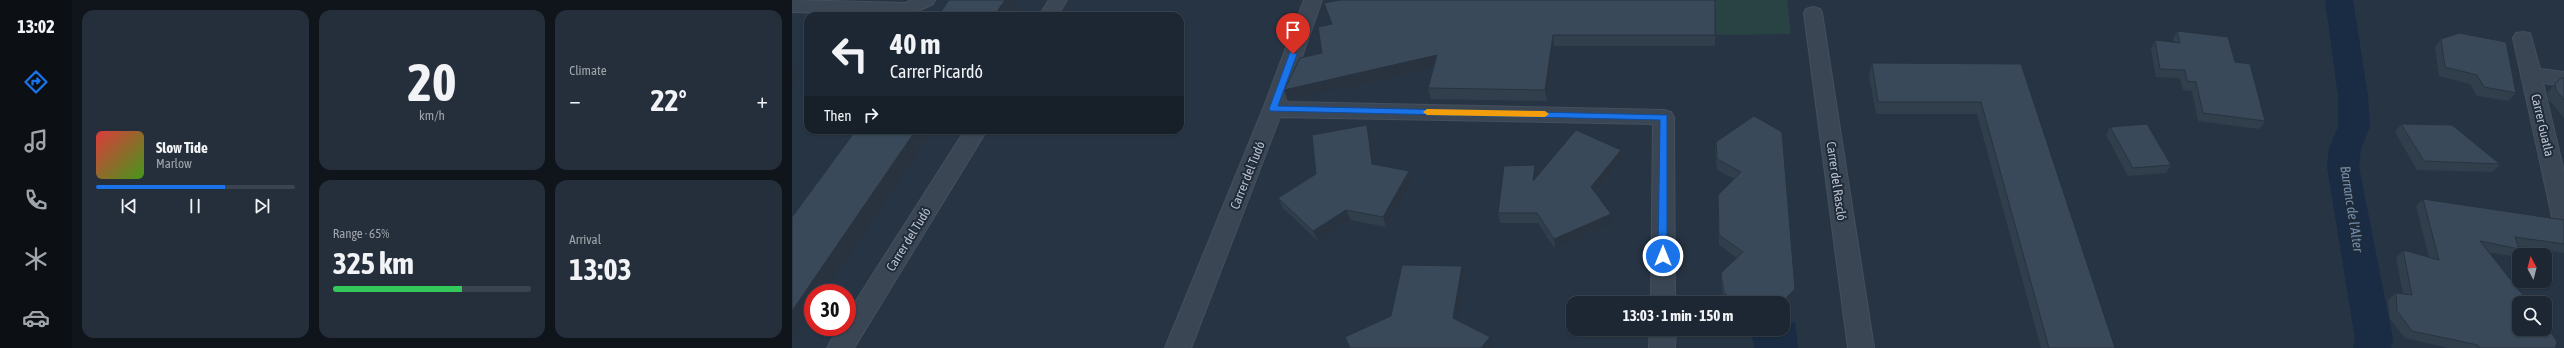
<!DOCTYPE html>
<html lang="en">
<head>
<meta charset="utf-8">
<style>
  :root { --surface:#1d2733; --page:#252f3b; --text:#f1f3f6; --muted:#a0a5ac; --line:#3b444e; --accent:#1a73e8 }
  body { margin:0; font-family:"Asap Condensed",sans-serif; background:var(--page); color:var(--text); height:100vh; display:flex; flex-direction:column; font-size:15px; white-space:nowrap }
  * { box-sizing:border-box; margin:0 }
  p { font-size:13px; color:var(--muted) }
  .icon { flex:none; width:22px; height:22px; fill:none; stroke:currentColor; stroke-width:2; stroke-linecap:round; stroke-linejoin:round }
  .map { position:relative; flex:1; overflow:hidden }
  .details { display:flex; flex-direction:column; gap:10px; padding:10px; background:#10151c; width:720px }
  .details>* { flex:none }
  .top-card { position:absolute; left:12px; top:12px; width:380px; height:122px; border-radius:12px; box-shadow:0 1px 3px #0004,0 0 0 1px var(--line); background:#1d2733; color:var(--text); overflow:hidden }
  .needle { width:26px; rotate:353deg }
  .fabs { position:absolute; left:1720px; top:248px; display:grid; gap:8px }
  .fabs a { display:grid; place-items:center; width:40px; height:40px; border-radius:8px; background:var(--surface); box-shadow:0 1px 3px #0004,0 0 0 1px var(--line); font-size:20px }
  .speed { position:absolute; left:12px; top:284px; display:flex; gap:8px; font-size:20px; font-weight:700; text-align:center }
  .speed>* { display:grid; place-content:center; width:52px; height:52px; border-radius:50%; background:var(--surface); box-shadow:0 1px 3px #0004,0 0 0 1px var(--line); line-height:1 }
  .speed .limit { border:6px solid #d22; background:#fff; color:#111 }
  .pin { position:absolute; display:grid; place-items:center; width:34px; height:34px; color:#fff; margin:-41px -17px; border-radius:50% 50% 50% 0; rotate:-45deg; box-shadow:0 0 4px #0007 }
  .pin .icon { rotate:45deg }
  .me { position:absolute; width:44px; margin:-22px; rotate:0deg; stroke-linejoin:round; filter:drop-shadow(0 0 3px #0008) }
  .turn { display:flex; align-items:center; gap:14px; height:84px; padding:0 20px; font-size:18px }
  .turn .icon { width:52px; height:52px; stroke-width:2.5 }
  .turn b { display:block; font-size:28px; line-height:34px }
  .then { display:flex; align-items:center; height:38px; padding:0 20px; background:#0003; gap:8px; font-size:15px }
  .big { font-size:30px; font-weight:700; line-height:1.1 }
  .details .widget { flex:1; display:flex; flex-direction:column; justify-content:center; gap:6px; min-width:0; padding:0 14px; border-radius:12px; background:var(--page) }
  .details .dial { align-items:center; gap:0 }
  .dial b { font-size:52px; line-height:1 }
  .song { display:flex; align-items:center; gap:12px }
  .cover { width:48px; height:48px; border-radius:6px; background:linear-gradient(135deg,hsl(0 70% 55%),hsl(100 70% 35%)) }
  .played { height:4px; border-radius:2px; background:linear-gradient(90deg,var(--accent) 65%,var(--line) 65%) }
  .keys { display:flex; justify-content:space-around; direction:ltr }
  .heat { display:flex; justify-content:space-between; align-items:center; font-size:22px; direction:ltr }
  .charge { height:6px; border-radius:3px; background:linear-gradient(90deg,#34c759 65%,var(--line) 0) }
  .details .tiles { flex:1; display:grid; gap:10px; grid-template-columns:repeat(3,1fr) }
  .widget:first-child { grid-row:span 2 }
  .trip { position:absolute; left:774px; top:296px; width:224px; height:40px; border-radius:12px; background:var(--surface); box-shadow:0 1px 3px #0004,0 0 0 1px var(--line); font-weight:700; line-height:40px; text-align:center }
  main { display:flex; flex:1; min-height:0 }
  .tabs { display:flex; flex-direction:column; width:72px; justify-content:space-around; align-items:center; background:#0c1014; color:var(--muted) }
  .tabs .icon { width:28px; height:28px }
  .tabs .on { color:var(--accent) }
  .tabs b { font-size:18px; color:var(--text) }
  .map>svg:first-child { display:block }
  .green { fill:#294345 }
  .water { fill:#192c43 }
  .lines { fill:none; stroke-linecap:round; stroke-linejoin:round }
  .canal { fill:#192c43; fill-rule:evenodd }
  .minor-casing { stroke:#454f5d; stroke-width:2 }
  .minor { fill:#3b4654; fill-rule:evenodd }
  .wall { fill:#313f4d }
  .shaded-wall { fill:#28333f }
  .building { fill:#39495a; stroke:#28333f }
  .route { fill:#1a73e8; stroke:#114b97 }
  .slow { fill:#f59e0b }
  .labels { text-anchor:middle; stroke-width:4; stroke-linejoin:round; paint-order:stroke }
  .street-label { font-size:13px; fill:#b9c1cd; stroke:#202b39 }
  .water-label { font-size:14px; font-style:italic; fill:#728dac; stroke:#202b39 }
</style>
</head>
<body>
<main>
<nav class="tabs">
<b>13:02</b>
<svg class="icon on" aria-label="directions" viewBox="0 0 24 24"><path d="M12 3l9 9-9 9-9-9zM9 14v-3h6M13 9l2 2-2 2"/></svg>
<svg class="icon" aria-label="music" viewBox="0 0 24 24"><path d="M9 18V5l10-2v13"/><circle cx="6" cy="18" r="3"/><circle cx="16" cy="16" r="3"/></svg>
<svg class="icon" aria-label="phone" viewBox="0 0 24 24"><path d="M5 4h4l2 5-3 2q2 4 5 5l2-3 5 2v4C11 20 4 13 5 4z"/></svg>
<svg class="icon" aria-label="climate" viewBox="0 0 24 24"><path d="M12 3v18M4 7l16 10M4 17L20 7"/></svg>
<svg class="icon" aria-label="car" viewBox="0 0 24 24"><path d="M5 17H2v-5l4-1 3-4h7l3 4 3 1v5h-3M9 17h6M6 11h13"/><circle cx="7" cy="17" r="2"/><circle cx="17" cy="17" r="2"/></svg>
</nav>
<section class="details">
<div class="tiles">
<div class="widget">
<div class="song"><i class="cover"></i><div><b>Slow Tide</b><p>Marlow</p></div></div>
<div class="played"></div>
<div class="keys"><svg class="icon" aria-label="previous" viewBox="0 0 24 24"><path d="M18 5L8 12l10 7zM5 5v14"/></svg><svg class="icon" aria-label="pause" viewBox="0 0 24 24"><path d="M8 5v14M16 5v14"/></svg><svg class="icon" aria-label="next" viewBox="0 0 24 24"><path d="M6 5l10 7-10 7zM19 5v14"/></svg></div>
</div>
<div class="widget dial"><b>20</b><p>km/h</p></div>
<div class="widget"><p>Climate</p>
<div class="heat"><a>−</a><b class="big">22°</b><a>+</a></div>
</div>
<div class="widget"><p>Range · 65%</p><b class="big">325 km</b><div class="charge"></div></div>
<div class="widget"><p>Arrival</p><b class="big">13:03</b></div>
</div>
</section>
<div class="map">
<svg width="1772" height="348" viewBox="0 0 1772 348">
  <rect width="100%" height="100%" fill="#273444"/>
  <polygon class="green" points="922,0 995,0 999,34 923,35"/>
  <polygon class="water" points="1003,322 1006,348 962,348 959,329 991,329 991,323"/>
  <g class="lines">
    <polygon class="canal" points="1533,0 1561,0 1576,96 1578,127 1569,148 1567,167 1601,339 1599,348 1561,348 1563,339 1535,167 1537,148 1546,127 1546,96"/>
    <defs>
      <g id="minor">
        <polygon points="0,0 114,3 119,0 143,0 141,4 117,15 0,12"/>
        <polygon points="257,0 275,0 265,16 247,16"/>
        <polygon points="512,0 530,0 494,102 872,110 879,112 882,117 883,303 859,303 861,124 488,117 399,348 373,348 471,109"/>
        <polygon points="1021,7 1028,9 1030,13 1082,348 1056,348 1012,13 1014,9"/>
        <polygon points="1731,32 1738,33 1748,69 1772,72 1772,86 1751,83 1772,172 1772,230 1764,227 1761,221 1721,38 1724,33"/>
        <polygon points="173,130 195,130 62,348 35,348 47,327 55,327 55,315"/>
        <polygon points="858,329 884,329 883,348 857,348"/>
      </g>
    </defs>
    <use href="#minor" class="minor-casing"/>
    <use href="#minor" class="minor"/>
  </g>
  <g class="wall">
    <polygon points="532,3 923,35 923,46 762,46 755,101 639,99 636,88 641,67 496,101 492,90 530,53 540,24"/>
    <polygon points="1385,31 1443,62 1473,121 1468,129 1406,121 1400,91 1391,90 1388,78 1364,77 1359,49 1363,40 1382,43 1381,39"/>
    <polygon points="1649,39 1724,93 1716,101 1685,96 1678,84 1647,76 1643,47"/>
    <polygon points="1080,63 1229,64 1323,348 1249,348 1185,114 1084,114 1077,75"/>
    <polygon points="1772,78 1772,118 1756,99 1755,93 1763,84"/>
    <polygon points="962,116 1003,289 1002,299 991,309 991,303 933,303 932,302 929,283 929,273 945,258 927,245 926,205 926,195 942,179 925,170 923,152 924,142"/>
    <polygon points="1609,124 1708,164 1701,172 1625,170 1603,132"/>
    <polygon points="1318,127 1379,165 1374,173 1336,176 1314,135"/>
    <polygon points="579,136 582,164 617,171 620,181 594,227 559,220 526,241 491,208 486,198 524,174"/>
    <polygon points="830,160 804,193 820,224 763,249 746,223 708,223 706,213 743,165 745,177"/>
    <polygon points="1631,199 1772,220 1772,253 1726,246 1727,249 1719,256 1696,252 1763,348 1657,348 1613,338 1598,319 1596,300 1604,293 1611,294 1604,258 1611,250 1637,257 1624,206"/>
  </g>
  <g class="shaded-wall">
    <polygon points="213,0 228,0 217,16 202,16"/>
    <polygon points="761,35 762,46 755,101 753,90"/>
    <polygon points="645,55 647,66 496,101 492,90"/>
    <polygon points="0,64 7,72 0,87"/>
    <polygon points="575,125 579,136 583,174 580,164"/>
    <polygon points="124,130 141,130 32,293 21,293 21,309 0,340 0,311"/>
    <polygon points="829,150 830,160 800,197 799,187"/>
    <polygon points="743,165 745,175 743,191 741,181"/>
    <polygon points="617,171 620,181 594,227 591,217"/>
    <polygon points="554,210 559,220 526,241 521,231"/>
    <polygon points="819,214 820,224 763,249 762,239"/>
    <polygon points="670,266 673,276 664,327 661,318"/>
    <polygon points="1003,289 1002,299 991,309 991,303 989,303"/>
    <polygon points="698,337 700,346 699,348 689,348"/>
  </g>
  <g class="building">
    <polygon points="157,0 213,0 202,16 146,16"/>
    <polygon points="548,0 923,0 923,35 761,35 753,90 636,88 645,55 492,90 508,58 530,53 526,27 540,24 532,3"/>
    <polygon points="1385,31 1436,37 1443,62 1458,64 1473,121 1411,113 1404,82 1395,81 1393,70 1368,69 1363,40 1388,43"/>
    <polygon points="1667,33 1714,42 1724,93 1692,87 1685,75 1653,67 1649,39"/>
    <polygon points="1080,63 1229,64 1323,348 1257,348 1189,102 1086,102"/>
    <polygon points="1769,78 1772,78 1772,100 1764,90 1763,84"/>
    <polygon points="962,116 990,132 1003,289 989,303 945,303 932,293 929,273 951,252 927,235 926,195 949,172 925,159 924,142"/>
    <polygon points="1355,124 1379,165 1341,168 1318,127"/>
    <polygon points="1609,124 1660,125 1708,164 1632,161"/>
    <polygon points="575,125 580,164 617,171 591,217 554,210 521,231 486,198 524,174 520,135"/>
    <polygon points="64,130 124,130 0,311 0,217"/>
    <polygon points="784,130 829,150 799,187 819,214 762,239 745,213 706,213 712,166 743,165 741,181"/>
    <polygon points="1631,199 1772,220 1772,244 1723,237 1727,249 1688,241 1737,303 1727,303 1727,329 1753,329 1753,323 1765,342 1763,348 1687,348 1686,345 1620,331 1605,311 1604,293 1620,295 1611,250 1647,260"/>
    <polygon points="610,265 670,266 661,318 698,337 689,348 558,348 553,337 599,316"/>
  </g>
  <polygon class="route" points="498,52 505,54 486,106 875,115 875,259 871,260 866,256 868,120 478,111 477,109"/>
  <polygon class="slow" points="635,109 753,111 757,114 753,117 635,115 631,112"/>
  <g class="labels">
    <g class="street-label">
      <text transform="translate(1751 125) rotate(77)" y="5">Carrer Guatla</text>
      <text transform="translate(455 175) rotate(-68)" y="5">Carrer del Tudó</text>
      <text transform="translate(1045 181) rotate(82)" y="5">Carrer del Rascló</text>
      <text transform="translate(116 239) rotate(-58)" y="5">Carrer del Tudó</text>
    </g>
    <g class="water-label">
      <text transform="translate(1560 209) rotate(81)" y="5">Barranc de l'Alter</text>
    </g>
  </g>
</svg>
<div class="fabs">
<a><svg class="needle" viewBox="-14 -14 28 28"><path d="M0-13l5 13h-10z" fill="#e53935"/><path d="M0 13l5-13h-10z" fill="#a0a5ac"/></svg></a>
<a><svg class="icon" aria-label="search" viewBox="0 0 24 24"><circle cx="10" cy="10" r="6"/><path d="M15 15l6 6"/></svg></a>
</div>
<div class="speed"><div class="limit">30</div></div>
<div class="pin" style="left:501px;top:54px;background:#d93025"><svg class="icon" aria-label="arrive" viewBox="0 0 24 24"><path d="M6 21V4h12l-3 4 3 4H6"/></svg></div>
<svg class="me" style="left:871px;top:256px" viewBox="-20 -20 40 40"><circle r="17" fill="#1a73e8" stroke="#fff" stroke-width="3"/><path d="M0-11L8 9 0 5-8 9z" fill="#fff"/></svg>
<div class="trip">13:03 · 1 min · 150 m</div>
<div class="top-card">
<div class="turn"><svg class="icon" aria-label="left" viewBox="0 0 24 24"><path d="M17 20v-9H6M10 6l-5 5 5 5"/></svg><div><b>40 m</b>Carrer Picardó</div></div>
<div class="then">Then<svg class="icon" aria-label="right" viewBox="0 0 24 24"><path d="M7 20v-9h11M14 6l5 5-5 5"/></svg></div>
</div>
</div>
</main>
</body>
</html>
